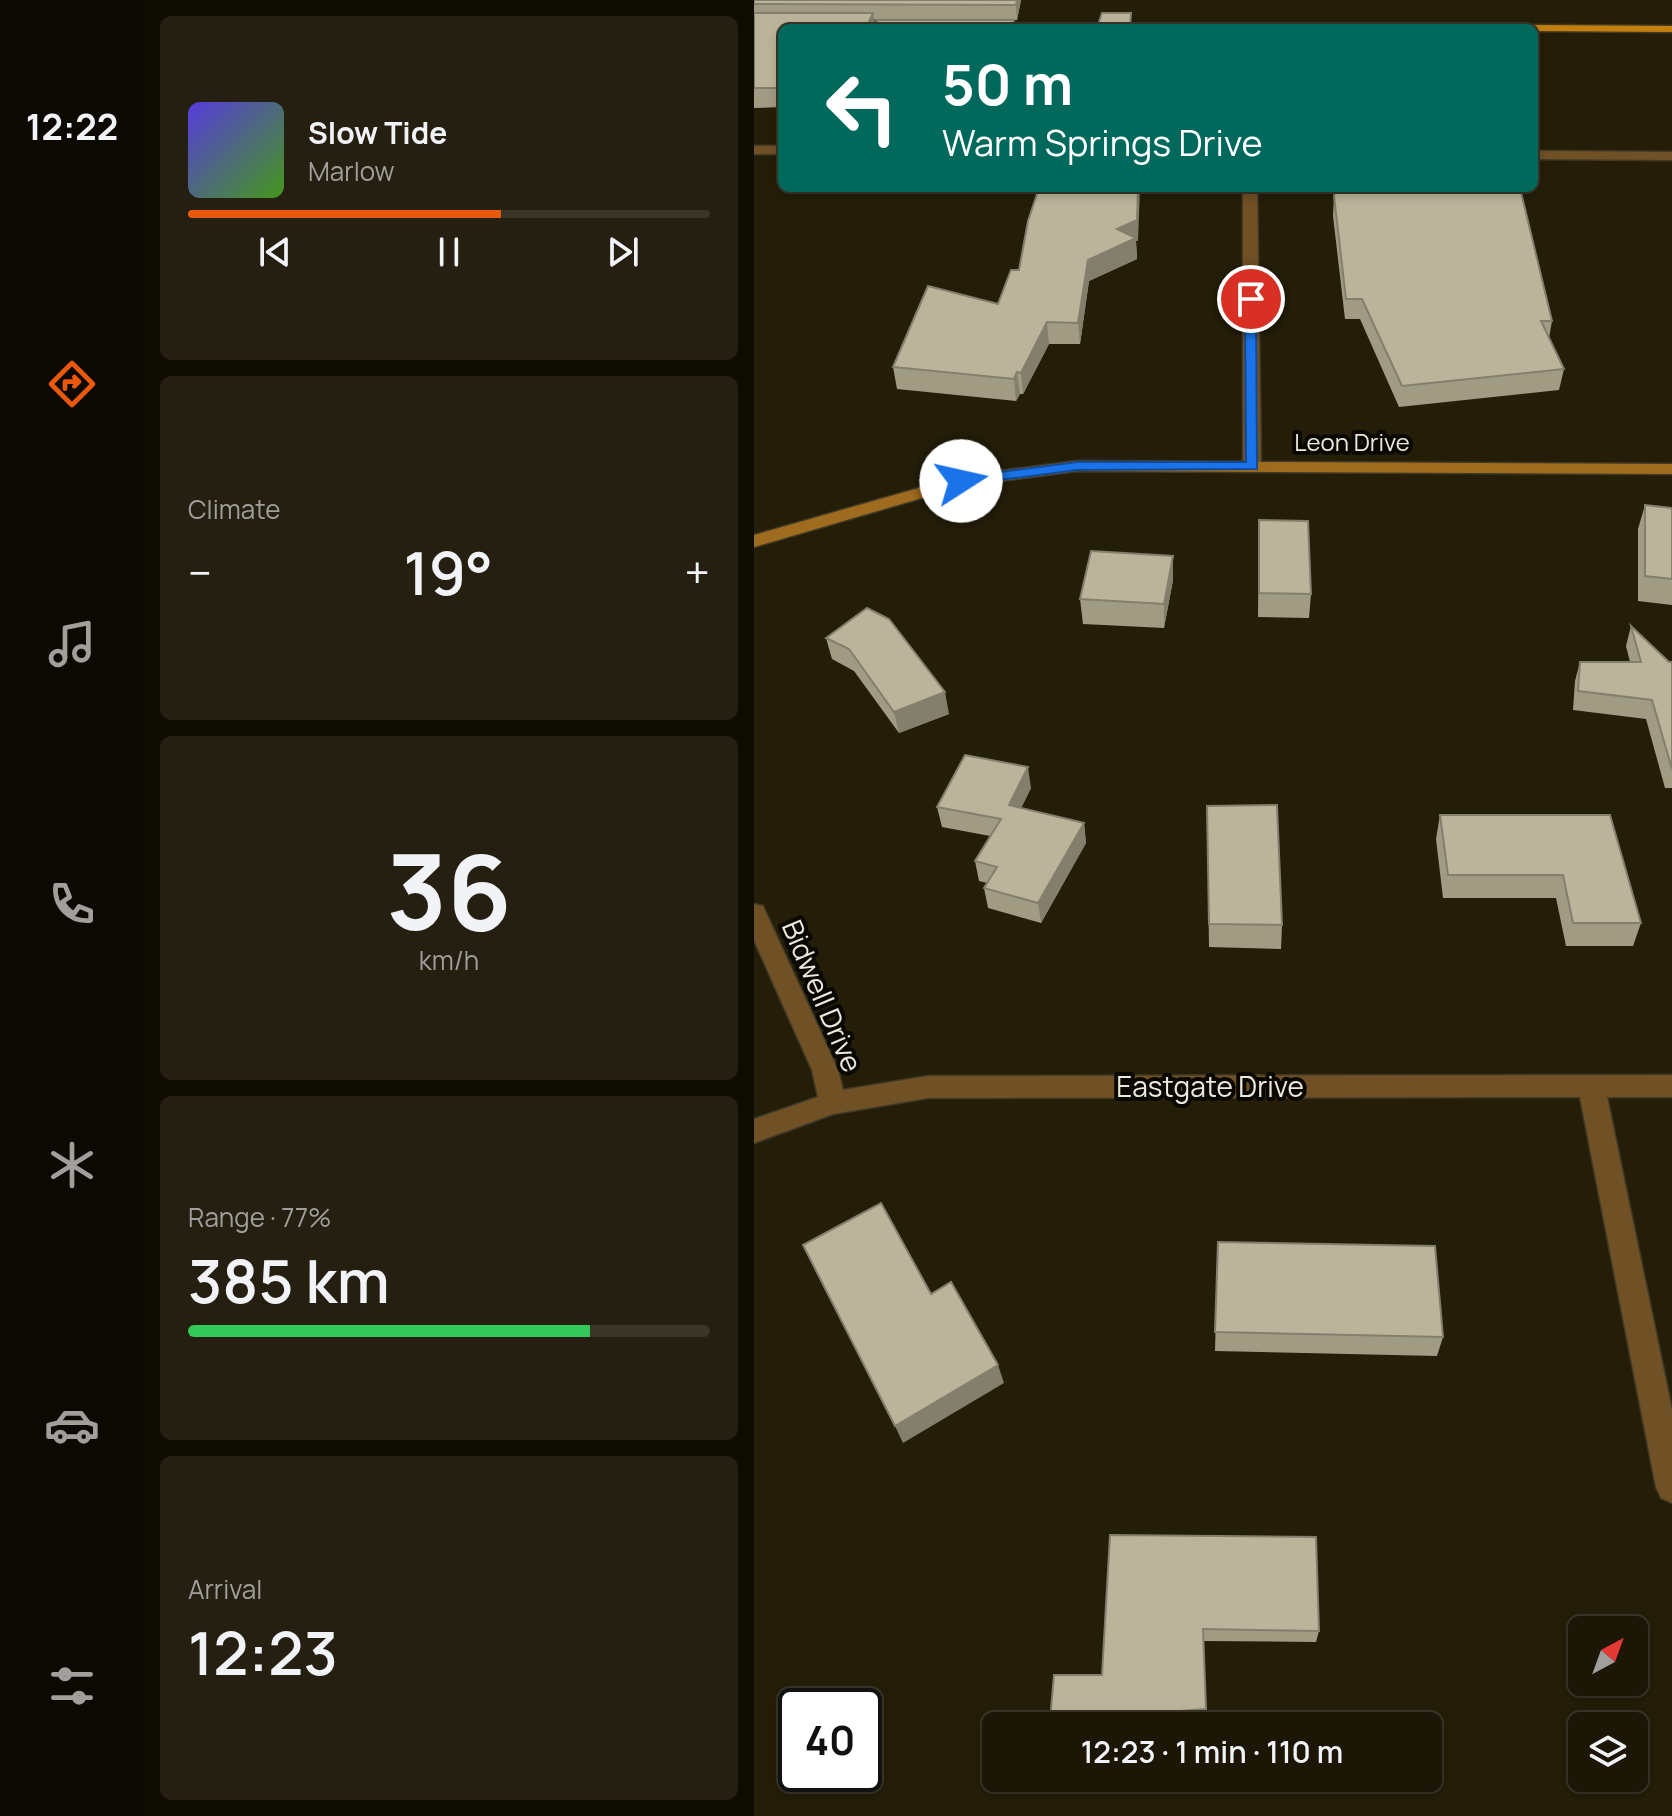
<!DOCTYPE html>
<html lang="en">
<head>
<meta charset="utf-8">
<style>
  :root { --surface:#1b1606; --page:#241f10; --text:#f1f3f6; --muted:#a09f9b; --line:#393528; --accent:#ea580c }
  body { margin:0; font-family:Manrope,sans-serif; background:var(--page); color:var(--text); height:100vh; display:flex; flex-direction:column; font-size:30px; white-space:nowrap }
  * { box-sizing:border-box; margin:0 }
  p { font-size:26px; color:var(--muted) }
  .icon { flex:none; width:44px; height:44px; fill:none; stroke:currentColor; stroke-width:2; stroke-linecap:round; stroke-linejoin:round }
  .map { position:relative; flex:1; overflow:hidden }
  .sheet { display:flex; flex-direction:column; gap:16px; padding:16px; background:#0f0c03; width:610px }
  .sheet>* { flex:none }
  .hud { position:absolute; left:24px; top:24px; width:760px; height:168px; border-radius:12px; box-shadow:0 4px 12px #0003,0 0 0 2px var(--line); background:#00695c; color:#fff; overflow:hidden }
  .needle { width:52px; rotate:41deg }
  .buttons { position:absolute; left:814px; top:1616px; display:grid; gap:16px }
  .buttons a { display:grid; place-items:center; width:80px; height:80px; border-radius:12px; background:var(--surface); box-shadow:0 4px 12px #0003,0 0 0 2px var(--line); font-size:40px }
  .speed { position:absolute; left:24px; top:1688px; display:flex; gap:16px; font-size:40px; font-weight:700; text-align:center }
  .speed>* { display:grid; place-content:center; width:104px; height:104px; border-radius:50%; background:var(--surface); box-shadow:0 4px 12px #0003,0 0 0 2px var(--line); line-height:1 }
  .speed .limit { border:4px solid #111; border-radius:12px; background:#fff; color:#111 }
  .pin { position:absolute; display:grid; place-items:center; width:68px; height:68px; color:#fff; margin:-34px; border:4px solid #fff; border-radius:50%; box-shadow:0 2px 8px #0007 }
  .me { position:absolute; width:88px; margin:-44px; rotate:80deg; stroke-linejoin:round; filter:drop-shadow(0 0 6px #0008) }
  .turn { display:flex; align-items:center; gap:28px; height:168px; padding:0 32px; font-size:36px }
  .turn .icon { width:104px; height:104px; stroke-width:2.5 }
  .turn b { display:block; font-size:56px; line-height:68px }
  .big { font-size:60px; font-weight:600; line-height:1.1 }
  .sheet .card { flex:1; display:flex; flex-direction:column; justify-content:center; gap:12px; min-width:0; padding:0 28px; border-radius:12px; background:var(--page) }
  .sheet .dial { align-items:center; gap:0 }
  .dial b { font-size:104px; line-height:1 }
  .song { display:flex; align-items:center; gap:24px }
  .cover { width:96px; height:96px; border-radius:12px; background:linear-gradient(135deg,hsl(250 70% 55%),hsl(100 70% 35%)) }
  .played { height:8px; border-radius:4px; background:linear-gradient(90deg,var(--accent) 60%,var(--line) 60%) }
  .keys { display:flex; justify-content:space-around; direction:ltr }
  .heat { display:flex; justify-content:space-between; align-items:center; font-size:44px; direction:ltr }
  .charge { height:12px; border-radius:6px; background:linear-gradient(90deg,#34c759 77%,var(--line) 0) }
  .trip { position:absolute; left:228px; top:1712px; width:460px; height:80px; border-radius:12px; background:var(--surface); box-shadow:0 4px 12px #0003,0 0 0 2px var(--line); font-weight:600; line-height:80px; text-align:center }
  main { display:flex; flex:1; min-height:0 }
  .tab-bar { display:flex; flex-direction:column; width:144px; justify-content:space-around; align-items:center; background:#0b0902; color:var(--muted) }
  .tab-bar .icon { width:56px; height:56px }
  .tab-bar .on { color:var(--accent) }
  .tab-bar b { font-size:36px; color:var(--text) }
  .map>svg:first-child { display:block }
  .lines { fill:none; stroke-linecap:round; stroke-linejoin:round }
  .street-casing { stroke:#403926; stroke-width:3 }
  .secondary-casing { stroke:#403926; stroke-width:3 }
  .primary-casing { stroke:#403926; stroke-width:3 }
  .street { fill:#705025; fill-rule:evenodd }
  .secondary { fill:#9f6b1f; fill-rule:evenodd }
  .primary { fill:#c4800f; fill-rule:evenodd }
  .wall { fill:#a29b84 }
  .shaded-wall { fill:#847e6c }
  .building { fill:#bcb49a; stroke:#847e6c; stroke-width:2 }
  .route { fill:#1a73e8; stroke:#114b97; stroke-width:2 }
  .labels { text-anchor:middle; stroke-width:8; stroke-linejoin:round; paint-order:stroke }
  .far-street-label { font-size:24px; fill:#ece8db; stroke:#0a0802 }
  .street-label { font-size:28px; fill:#ece8db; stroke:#0a0802 }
</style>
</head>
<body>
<main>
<nav class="tab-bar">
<b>12:22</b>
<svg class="icon on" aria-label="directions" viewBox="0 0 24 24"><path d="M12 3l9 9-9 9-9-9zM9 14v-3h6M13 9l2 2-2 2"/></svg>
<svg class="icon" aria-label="music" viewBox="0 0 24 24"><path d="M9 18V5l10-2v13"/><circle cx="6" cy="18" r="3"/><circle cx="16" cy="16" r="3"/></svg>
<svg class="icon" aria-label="phone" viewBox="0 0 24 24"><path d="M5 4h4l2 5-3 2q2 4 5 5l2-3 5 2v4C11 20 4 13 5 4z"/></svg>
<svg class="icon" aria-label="climate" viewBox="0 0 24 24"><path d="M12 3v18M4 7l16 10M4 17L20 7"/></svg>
<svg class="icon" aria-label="car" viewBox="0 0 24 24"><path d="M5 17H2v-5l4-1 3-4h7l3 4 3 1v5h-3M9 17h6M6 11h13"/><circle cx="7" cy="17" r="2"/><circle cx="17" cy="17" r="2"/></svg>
<svg class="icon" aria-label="filters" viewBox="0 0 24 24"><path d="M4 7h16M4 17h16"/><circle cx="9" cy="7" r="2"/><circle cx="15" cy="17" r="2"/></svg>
</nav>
<section class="sheet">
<div class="card">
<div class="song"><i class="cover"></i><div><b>Slow Tide</b><p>Marlow</p></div></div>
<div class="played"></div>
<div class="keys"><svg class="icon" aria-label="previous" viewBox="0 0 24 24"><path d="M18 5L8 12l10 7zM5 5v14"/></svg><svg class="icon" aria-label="pause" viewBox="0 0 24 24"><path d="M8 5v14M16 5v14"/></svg><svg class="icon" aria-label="next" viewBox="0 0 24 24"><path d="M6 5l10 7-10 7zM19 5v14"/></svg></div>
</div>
<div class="card"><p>Climate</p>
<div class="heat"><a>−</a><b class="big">19°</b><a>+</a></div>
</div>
<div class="card dial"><b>36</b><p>km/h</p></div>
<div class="card"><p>Range · 77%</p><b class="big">385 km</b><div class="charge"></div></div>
<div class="card"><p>Arrival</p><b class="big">12:23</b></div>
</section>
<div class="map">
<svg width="918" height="1816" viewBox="0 0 918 1816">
  <rect width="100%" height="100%" fill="#241d08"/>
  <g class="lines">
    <defs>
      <g id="street">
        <rect x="0" y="146" width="28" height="8"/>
        <polygon points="780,151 918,152 918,160 780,159"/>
        <polygon points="489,188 503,188 507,466 498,471 489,466"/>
        <polygon points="0,904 9,906 12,913 84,1070 89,1090 174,1076 918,1075 918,1097 853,1097 918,1410 918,1503 907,1498 902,1487 826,1097 174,1098 79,1114 0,1143 0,1119 64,1097 58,1070 0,940"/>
      </g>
      <polygon id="secondary" points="323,461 918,464 918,474 323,471 209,486 0,547 0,535 207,476"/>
      <g id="primary">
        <polygon points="230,23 698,25 704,28 226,28 226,24"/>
        <polygon points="780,25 918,26 918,32 780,31 780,28 774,28"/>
      </g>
    </defs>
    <use href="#street" class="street-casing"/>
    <use href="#secondary" class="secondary-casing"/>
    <use href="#primary" class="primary-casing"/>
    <use href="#street" class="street"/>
    <use href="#secondary" class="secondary"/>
    <use href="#primary" class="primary"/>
  </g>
  <g class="wall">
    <polygon points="0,0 267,0 263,20 120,19 122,28 28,28 28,107 0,108"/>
    <polygon points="313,190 384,241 382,241 383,259 335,281 326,344 295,344 269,394 266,394 262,401 143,389 139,367 244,304"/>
    <polygon points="580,196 798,321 795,338 810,369 805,390 645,407 606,319 591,319 579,216"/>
    <polygon points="891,505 918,508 918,605 884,601 884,529"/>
    <polygon points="505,520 557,594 555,618 504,617"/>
    <polygon points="419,580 410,628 329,624 326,599"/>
    <polygon points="113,608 195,714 145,733 100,671 78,659 72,638"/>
    <polygon points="877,626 915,662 918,662 918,788 911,788 892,719 819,710 821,681 826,662 876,662 872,646"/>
    <polygon points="277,788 267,808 330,823 332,843 287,923 234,908 230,888 233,883 225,881 221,861 236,836 188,827 183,807"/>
    <polygon points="453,806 528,925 527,949 455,947"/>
    <polygon points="686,815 856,815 887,923 879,946 812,946 802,898 689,898 682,839"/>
    <polygon points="464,1242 689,1337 683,1356 461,1351"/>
    <polygon points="356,1535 565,1631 562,1642 450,1641 452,1719 361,1726 298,1726 296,1721 348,1675"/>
  </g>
  <g class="shaded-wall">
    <polygon points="263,0 267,0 263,20 262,5"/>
    <polygon points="119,13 122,28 112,28"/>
    <polygon points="384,188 386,188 384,241 382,241 383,259 335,281 326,344 324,323 334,260 363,229"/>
    <polygon points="293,322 295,344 269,394 267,373"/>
    <polygon points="263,372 266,394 262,401 260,379"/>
    <polygon points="419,556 419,580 410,628 410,604"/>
    <polygon points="191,692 195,714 145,733 140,712"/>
    <polygon points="274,767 277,788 259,825 255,805"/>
    <polygon points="330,823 332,843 287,923 284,903"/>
    <polygon points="244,1365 250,1383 149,1443 141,1426"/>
  </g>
  <g class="building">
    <polygon points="0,0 263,0 262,5 0,4"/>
    <polygon points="0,13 119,13 112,28 28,28 28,88 0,88"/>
    <polygon points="348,13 377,13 376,28 343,28"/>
    <polygon points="122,20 260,20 258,28 127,28"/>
    <polygon points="314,188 384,188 383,220 363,229 382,238 334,260 324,323 293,322 267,373 263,372 260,379 139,367 174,286 244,304 257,270 265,270 274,221 284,191 313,190"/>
    <polygon points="582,188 766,188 798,321 787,321 810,369 648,386 608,299 592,299 580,196"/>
    <polygon points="891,505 918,508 918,579 891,576"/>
    <polygon points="505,520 554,521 557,594 505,593"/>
    <polygon points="337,551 419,556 410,604 326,599"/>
    <polygon points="113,608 135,619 191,692 140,712 95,649 72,638"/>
    <polygon points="877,626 915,662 918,662 918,769 898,700 824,691 826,662 887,662"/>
    <polygon points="211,755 274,767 255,805 330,823 284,903 230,888 243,867 221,861 247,819 183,807"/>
    <polygon points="523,805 528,925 455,924 453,806"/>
    <polygon points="686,815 856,815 887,923 819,923 809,875 694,875"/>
    <polygon points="127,1203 177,1294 197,1282 244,1365 141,1426 49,1245"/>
    <polygon points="464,1242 681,1246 689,1337 461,1332"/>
    <polygon points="356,1535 562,1537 565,1631 449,1629 452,1709 296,1721 300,1675 348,1675"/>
  </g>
  <polygon class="route" points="497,296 502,299 503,469 323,470 207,485 200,481 207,477 323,462 492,462 491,299"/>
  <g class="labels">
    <g class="far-street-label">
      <text x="598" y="451">Leon Drive</text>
    </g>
    <g class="street-label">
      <text transform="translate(68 996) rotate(67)" y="10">Bidwell Drive</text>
      <text x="456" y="1097">Eastgate Drive</text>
    </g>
  </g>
</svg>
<div class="buttons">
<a><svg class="needle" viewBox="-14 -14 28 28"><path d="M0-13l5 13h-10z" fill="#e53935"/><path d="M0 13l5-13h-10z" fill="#a09f9b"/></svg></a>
<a><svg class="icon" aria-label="layers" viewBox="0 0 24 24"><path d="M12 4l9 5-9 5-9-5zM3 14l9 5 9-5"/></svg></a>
</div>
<div class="speed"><div class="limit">40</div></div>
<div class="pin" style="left:497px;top:299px;background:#d93025"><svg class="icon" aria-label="arrive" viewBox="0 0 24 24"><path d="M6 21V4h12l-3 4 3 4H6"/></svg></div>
<svg class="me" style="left:207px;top:481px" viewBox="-20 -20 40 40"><circle r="19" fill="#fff"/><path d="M0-13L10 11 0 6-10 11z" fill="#1a73e8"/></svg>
<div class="trip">12:23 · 1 min · 110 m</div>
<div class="hud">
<div class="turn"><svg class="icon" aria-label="left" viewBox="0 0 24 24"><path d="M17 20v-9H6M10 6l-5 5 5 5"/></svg><div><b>50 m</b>Warm Springs Drive</div></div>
</div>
</div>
</main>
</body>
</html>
